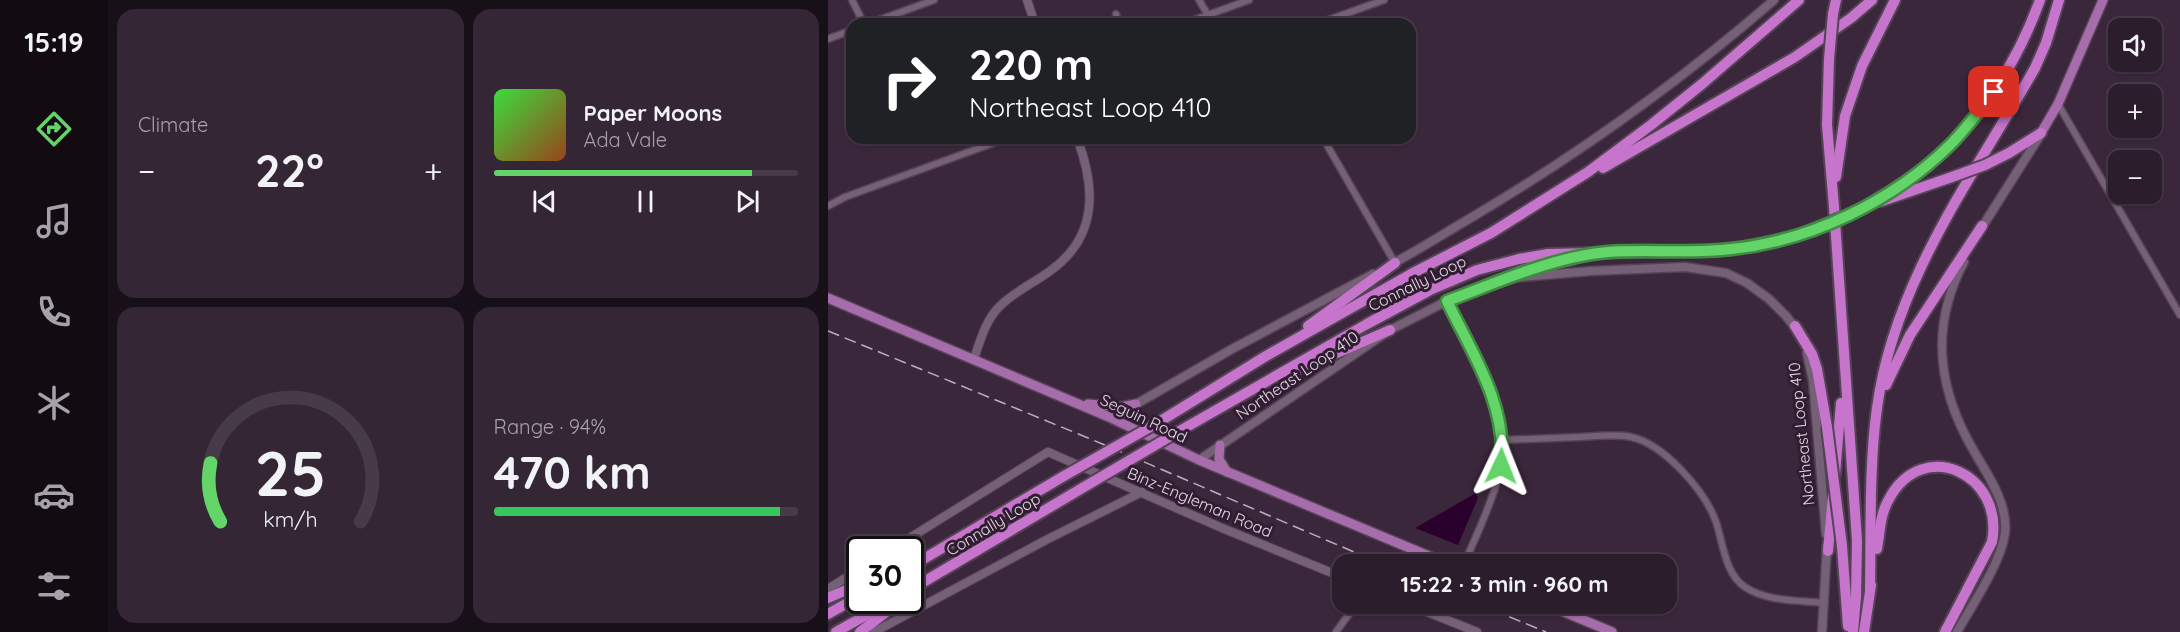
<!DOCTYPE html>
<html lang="en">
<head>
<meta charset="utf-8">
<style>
  :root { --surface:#2c1d2d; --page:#342635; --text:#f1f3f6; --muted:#a6a2aa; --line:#483b49; --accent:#63d468 }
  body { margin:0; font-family:Quicksand,sans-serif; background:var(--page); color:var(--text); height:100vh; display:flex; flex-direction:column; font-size:22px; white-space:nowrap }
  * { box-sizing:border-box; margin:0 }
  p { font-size:20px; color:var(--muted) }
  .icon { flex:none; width:33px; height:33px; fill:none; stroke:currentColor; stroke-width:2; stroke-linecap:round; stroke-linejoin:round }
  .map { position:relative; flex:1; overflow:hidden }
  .details { display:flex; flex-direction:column; gap:9px; padding:9px; background:#181019; width:720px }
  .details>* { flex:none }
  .banner { position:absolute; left:18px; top:18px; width:570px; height:126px; border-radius:18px; box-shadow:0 2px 4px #0004,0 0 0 2px var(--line); background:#202124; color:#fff; overflow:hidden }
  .buttons { position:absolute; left:1280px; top:18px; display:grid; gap:12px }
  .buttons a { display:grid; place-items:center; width:54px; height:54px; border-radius:12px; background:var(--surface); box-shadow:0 2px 4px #0004,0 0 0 2px var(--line); font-size:30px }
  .speed { position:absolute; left:18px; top:536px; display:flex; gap:12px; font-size:30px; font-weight:700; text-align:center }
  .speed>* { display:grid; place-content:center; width:78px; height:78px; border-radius:50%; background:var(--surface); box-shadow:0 2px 4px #0004,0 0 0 2px var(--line); line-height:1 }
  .speed .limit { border:3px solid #111; border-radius:9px; background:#fff; color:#111 }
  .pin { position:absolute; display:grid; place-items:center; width:51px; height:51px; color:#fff; margin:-26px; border-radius:12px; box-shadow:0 3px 9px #0006 }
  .me { position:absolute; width:66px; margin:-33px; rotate:2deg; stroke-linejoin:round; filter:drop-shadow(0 0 4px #0008) }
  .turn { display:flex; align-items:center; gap:21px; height:126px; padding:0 24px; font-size:27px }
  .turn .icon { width:78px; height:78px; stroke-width:2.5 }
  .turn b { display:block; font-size:42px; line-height:51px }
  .big { font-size:45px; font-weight:700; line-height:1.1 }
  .details .tile { flex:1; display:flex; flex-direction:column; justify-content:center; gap:9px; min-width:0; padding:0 21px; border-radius:18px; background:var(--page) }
  .details .dial { align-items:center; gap:0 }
  .dial svg { height:156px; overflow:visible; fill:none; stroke:var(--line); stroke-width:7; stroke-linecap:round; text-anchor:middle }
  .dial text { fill:var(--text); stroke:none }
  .song { display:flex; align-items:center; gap:18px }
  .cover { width:72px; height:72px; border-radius:9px; background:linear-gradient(135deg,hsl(120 70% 55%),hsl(20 70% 35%)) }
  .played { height:6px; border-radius:3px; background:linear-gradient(90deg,var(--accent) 85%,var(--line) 85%) }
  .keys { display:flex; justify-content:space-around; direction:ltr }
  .heat { display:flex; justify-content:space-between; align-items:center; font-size:33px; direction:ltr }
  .charge { height:9px; border-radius:4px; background:linear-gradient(90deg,#34c759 94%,var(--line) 0) }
  .details .tiles { flex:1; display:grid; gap:9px; grid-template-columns:repeat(2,1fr) }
  .trip { position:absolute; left:504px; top:554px; width:345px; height:60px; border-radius:18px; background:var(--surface); box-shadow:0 2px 4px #0004,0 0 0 2px var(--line); font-weight:700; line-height:60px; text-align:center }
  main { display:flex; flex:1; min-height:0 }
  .tabs { display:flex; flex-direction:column; width:108px; justify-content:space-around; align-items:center; background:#120c12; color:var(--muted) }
  .tabs .icon { width:42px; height:42px }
  .tabs .current { color:var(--accent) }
  .tabs b { font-size:27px; color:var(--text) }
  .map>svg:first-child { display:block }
  .water { fill:#2a012d }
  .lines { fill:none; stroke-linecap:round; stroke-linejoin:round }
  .minor-casing { stroke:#544355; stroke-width:9 }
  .tertiary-casing { stroke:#544355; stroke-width:10 }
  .secondary-casing { stroke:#544355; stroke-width:11 }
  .primary-casing { stroke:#544355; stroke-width:12 }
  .motorway-casing { stroke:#544355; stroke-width:14 }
  .minor { stroke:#766077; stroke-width:6 }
  .tertiary { stroke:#766077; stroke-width:8 }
  .secondary { stroke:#766077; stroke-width:8 }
  .primary { stroke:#a76cab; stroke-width:9 }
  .motorway { stroke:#c774cd; stroke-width:10 }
  .rail { stroke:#beafbe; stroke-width:1.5; stroke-dasharray:12 6; stroke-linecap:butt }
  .motorway-bridge-casing { stroke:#544355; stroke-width:14; stroke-linecap:butt }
  .motorway-bridge { stroke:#c774cd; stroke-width:10 }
  .route-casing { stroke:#408a44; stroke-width:15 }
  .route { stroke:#63d468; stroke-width:10 }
  .labels { text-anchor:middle; stroke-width:6; stroke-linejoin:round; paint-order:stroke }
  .street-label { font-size:16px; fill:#e4d7e4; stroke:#311d32 }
</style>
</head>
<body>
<main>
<nav class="tabs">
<b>15:19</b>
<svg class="icon current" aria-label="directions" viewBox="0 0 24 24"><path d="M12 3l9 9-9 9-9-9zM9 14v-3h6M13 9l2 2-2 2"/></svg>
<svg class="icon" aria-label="music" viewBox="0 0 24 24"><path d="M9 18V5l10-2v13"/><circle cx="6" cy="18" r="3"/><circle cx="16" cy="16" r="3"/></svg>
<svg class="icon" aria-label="phone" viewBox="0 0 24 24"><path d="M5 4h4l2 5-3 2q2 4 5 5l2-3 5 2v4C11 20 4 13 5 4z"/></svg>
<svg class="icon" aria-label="climate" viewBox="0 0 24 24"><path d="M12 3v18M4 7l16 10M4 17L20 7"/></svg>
<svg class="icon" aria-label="car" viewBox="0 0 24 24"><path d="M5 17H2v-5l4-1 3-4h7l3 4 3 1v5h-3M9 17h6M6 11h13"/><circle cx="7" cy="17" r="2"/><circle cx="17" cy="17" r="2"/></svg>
<svg class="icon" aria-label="filters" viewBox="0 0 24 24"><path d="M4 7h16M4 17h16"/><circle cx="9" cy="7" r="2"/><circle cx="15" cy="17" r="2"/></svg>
</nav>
<section class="details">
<div class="tiles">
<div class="tile"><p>Climate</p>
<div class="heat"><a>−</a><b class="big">22°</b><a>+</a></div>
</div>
<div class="tile">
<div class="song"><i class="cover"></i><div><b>Paper Moons</b><p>Ada Vale</p></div></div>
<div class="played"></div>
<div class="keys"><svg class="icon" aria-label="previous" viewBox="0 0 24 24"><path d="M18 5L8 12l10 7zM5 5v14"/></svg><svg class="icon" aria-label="pause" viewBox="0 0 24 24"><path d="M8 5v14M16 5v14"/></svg><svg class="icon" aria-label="next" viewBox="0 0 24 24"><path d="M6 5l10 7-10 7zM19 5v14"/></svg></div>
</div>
<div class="tile dial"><svg viewBox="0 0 100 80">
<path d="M14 69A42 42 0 1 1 86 69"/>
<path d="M14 69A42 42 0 0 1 9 39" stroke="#63d468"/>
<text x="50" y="56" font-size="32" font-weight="700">25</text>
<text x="50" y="72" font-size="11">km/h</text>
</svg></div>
<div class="tile"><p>Range · 94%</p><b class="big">470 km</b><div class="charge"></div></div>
</div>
</section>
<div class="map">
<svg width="1352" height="632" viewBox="0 0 1352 632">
  <rect width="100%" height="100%" fill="#3b273c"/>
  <polygon class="water" points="648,493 650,498 630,545 587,528"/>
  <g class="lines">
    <defs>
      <g id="minor">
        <polyline points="24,0 36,24"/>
        <polyline points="371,0 380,15"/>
        <polyline points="288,14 290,24"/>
        <polyline points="40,24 106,0"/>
        <polyline points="355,24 421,0"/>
        <polyline points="489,24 556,0"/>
        <polyline points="0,39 24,30"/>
        <polyline points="1230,104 1352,315"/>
        <polyline points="495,138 567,263"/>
        <polyline points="0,206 17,197 179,138"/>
        <path d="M619,301C645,355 688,417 670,478C662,508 648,536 636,564"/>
        <path d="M675,440C701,439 727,438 752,437C769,436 787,434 803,437C836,444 877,491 888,522C895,543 897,574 917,587C939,602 971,600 997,603"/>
        <polyline points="508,632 529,603"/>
      </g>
      <g id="tertiary">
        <polyline points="199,0 207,24"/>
        <path d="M146,359C152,341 158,319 172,306C187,291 206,283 222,271C270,237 268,188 249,138"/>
        <polyline points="64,549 220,452 394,528 514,577"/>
        <polyline points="0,589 32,569"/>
        <polyline points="577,603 649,632"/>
        <polyline points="46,632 218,540 314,492"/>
      </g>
      <g id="secondary">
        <polyline points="1151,232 1213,134"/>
        <path d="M562,265C589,251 615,234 641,219C751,154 849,84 946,0"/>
        <polyline points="979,353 985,381 998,534"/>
        <polyline points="284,418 404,349 545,274"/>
        <polyline points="371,460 562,330 619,301 682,278 763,271 857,267 898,273 919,283 941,299 958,316 969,330"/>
        <polyline points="994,632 999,546"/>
        <path d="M1129,632C1144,605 1173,563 1177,533C1180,504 1161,477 1147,453C1110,391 1101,328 1136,262"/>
      </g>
      <g id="primary">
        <polyline points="1213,133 1230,104 1275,0"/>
        <polyline points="0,298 281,417 371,460 620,564"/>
        <polyline points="260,404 293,407 308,404"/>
        <polyline points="392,445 391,459 399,472"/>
        <polyline points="715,603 784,632"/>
      </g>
      <g id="motorway">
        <polyline points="1005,14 1008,0"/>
        <polyline points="1001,59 999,125 1006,207 1029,541 1028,597 1025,632"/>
        <polyline points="1181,153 1213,133"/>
        <polyline points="775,168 967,57 1023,18 1044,0"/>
        <polyline points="1008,177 1017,116 1034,66 1067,0"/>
        <polyline points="1054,201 1124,177"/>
        <path d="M1034,209C1057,194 1082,180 1103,162C1153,120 1190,61 1212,0"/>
        <polyline points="682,278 721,263 745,259"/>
        <polyline points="480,326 567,263"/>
        <polyline points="967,326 984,354 989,369 999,427"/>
        <polyline points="474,368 562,330"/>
        <polyline points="1058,385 1082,335 1154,226"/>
        <polyline points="331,422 438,356 583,274 663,233 760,172 823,125 874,84 971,0"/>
        <polyline points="348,433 539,324 602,290 649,270 691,259 720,254 901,250 968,236"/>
        <polyline points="1007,474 1013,403"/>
        <polyline points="1014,546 1020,626"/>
        <path d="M1049,549C1052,532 1052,514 1061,499C1095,436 1177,474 1164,542L1117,632"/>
        <polyline points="1000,551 1005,496"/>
        <polyline points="82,567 236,476"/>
        <polyline points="82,590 256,487"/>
        <path d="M1042,590C1043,531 1041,465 1049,408C1066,281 1145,177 1207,68L1218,43L1231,0"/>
        <polyline points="0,598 32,584"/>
        <polyline points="0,614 32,596"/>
        <polyline points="8,632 65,600"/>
        <polyline points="32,632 74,600"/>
        <polyline points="1036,632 1043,585"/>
      </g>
    </defs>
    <use href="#minor" class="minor-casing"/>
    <use href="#tertiary" class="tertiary-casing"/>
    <use href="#secondary" class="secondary-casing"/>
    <use href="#primary" class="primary-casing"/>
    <use href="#motorway" class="motorway-casing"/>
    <use href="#minor" class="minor"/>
    <use href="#tertiary" class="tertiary"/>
    <use href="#secondary" class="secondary"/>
    <use href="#primary" class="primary"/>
    <use href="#motorway" class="motorway"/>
    <g class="rail">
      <polyline points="0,331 265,440 554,564"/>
      <polyline points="648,603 718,632"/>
    </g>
    <defs>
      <g id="motorway-bridge">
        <polyline points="1001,59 1005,14"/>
        <polyline points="1124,177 1157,165 1181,153"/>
        <polyline points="968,236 1034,209"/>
        <polyline points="999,427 1014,546"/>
        <polyline points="236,476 331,422"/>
        <polyline points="256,487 348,433"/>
      </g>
    </defs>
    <use href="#motorway-bridge" class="motorway-bridge-casing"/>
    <use href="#motorway-bridge" class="motorway-bridge"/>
  </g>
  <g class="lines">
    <defs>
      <path id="route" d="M673,466C680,406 644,353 619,301C671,282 724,257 780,252C821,249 863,254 903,249C983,241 1065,201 1122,145C1138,129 1152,110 1166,92"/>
    </defs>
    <use href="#route" class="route-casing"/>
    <use href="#route" class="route"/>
  </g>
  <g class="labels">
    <g class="street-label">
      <text transform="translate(589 283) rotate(-26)" y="6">Connally Loop</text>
      <text transform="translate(469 375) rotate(-34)" y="6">Northeast Loop 410</text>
      <text transform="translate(316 418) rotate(25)" y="6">Seguin Road</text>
      <text transform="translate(973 434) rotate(-96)" y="6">Northeast Loop 410</text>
      <text transform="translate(372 502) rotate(23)" y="6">Binz-Engleman Road</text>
      <text transform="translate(165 524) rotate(-31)" y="6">Connally Loop</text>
    </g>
  </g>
</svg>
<div class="buttons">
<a><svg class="icon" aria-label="sound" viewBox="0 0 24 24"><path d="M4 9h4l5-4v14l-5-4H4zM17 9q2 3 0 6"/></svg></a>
<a>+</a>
<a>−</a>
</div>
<div class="speed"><div class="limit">30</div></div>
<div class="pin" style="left:1166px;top:92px;background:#d93025"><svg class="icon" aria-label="arrive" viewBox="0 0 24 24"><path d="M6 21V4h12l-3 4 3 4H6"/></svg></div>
<svg class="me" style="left:673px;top:466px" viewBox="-20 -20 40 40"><path d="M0-17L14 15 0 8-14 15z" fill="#63d468" stroke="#fff" stroke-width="4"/></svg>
<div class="trip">15:22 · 3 min · 960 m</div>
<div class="banner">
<div class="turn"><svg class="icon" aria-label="right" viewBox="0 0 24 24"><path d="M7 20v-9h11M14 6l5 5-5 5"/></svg><div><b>220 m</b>Northeast Loop 410</div></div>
</div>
</div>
</main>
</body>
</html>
